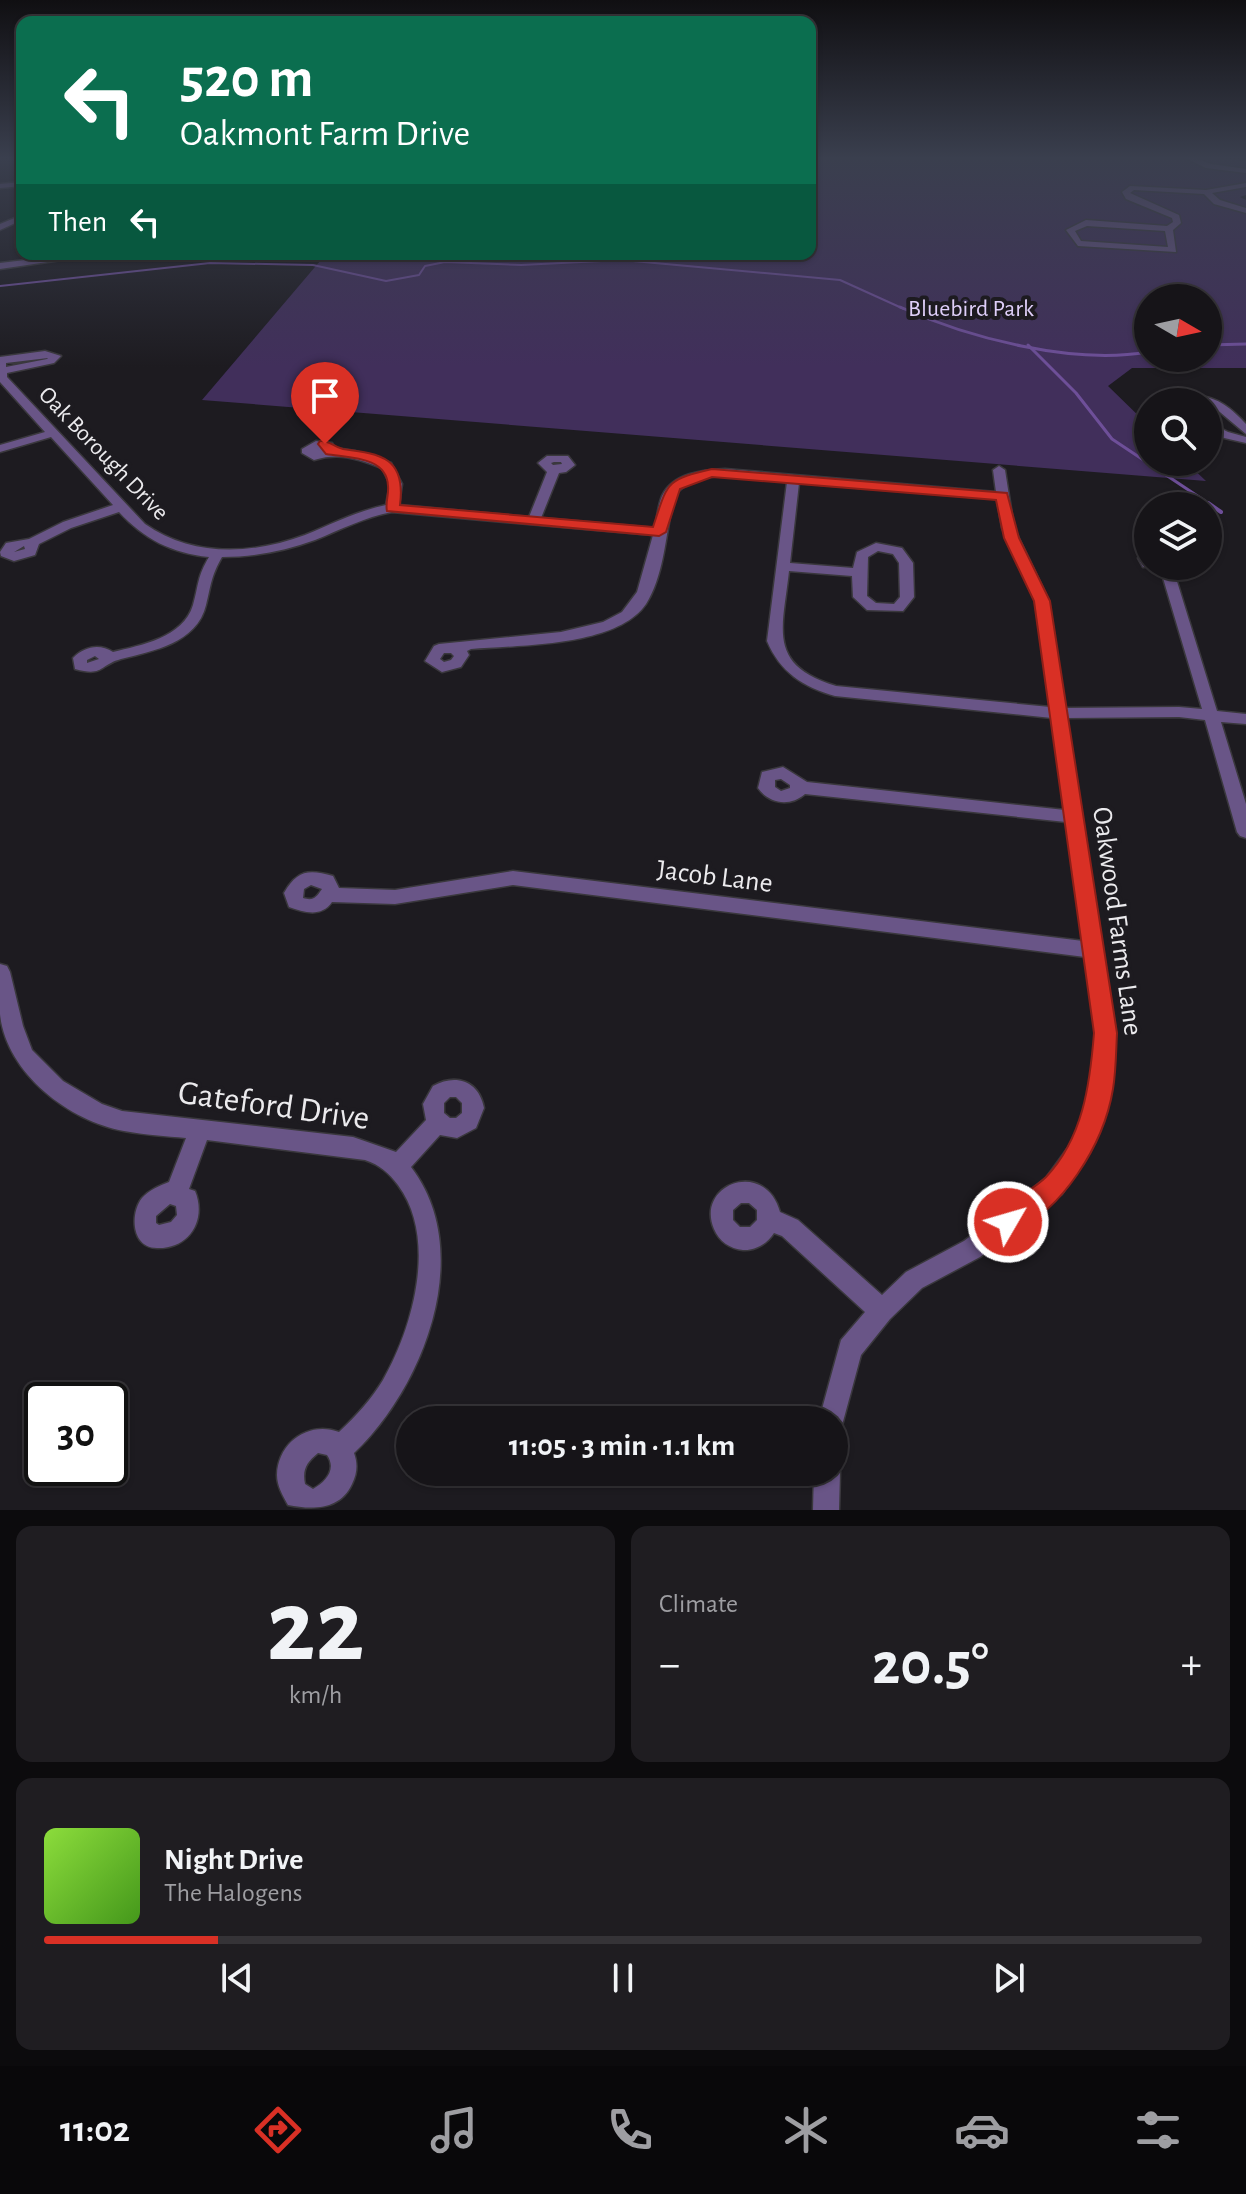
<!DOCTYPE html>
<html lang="en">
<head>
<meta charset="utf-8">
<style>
  :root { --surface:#161418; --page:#1f1d21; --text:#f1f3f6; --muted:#9e9ea2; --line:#353337; --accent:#d93025 }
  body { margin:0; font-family:"Alegreya Sans",sans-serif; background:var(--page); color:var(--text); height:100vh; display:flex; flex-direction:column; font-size:30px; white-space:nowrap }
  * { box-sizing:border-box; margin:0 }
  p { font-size:26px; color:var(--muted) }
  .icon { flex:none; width:44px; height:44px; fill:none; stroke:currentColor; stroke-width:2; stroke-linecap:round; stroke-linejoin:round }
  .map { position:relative; height:1510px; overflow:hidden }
  .sheet { display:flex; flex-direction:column; gap:16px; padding:16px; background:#0c0b0d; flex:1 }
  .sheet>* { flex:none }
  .hud { position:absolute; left:16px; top:16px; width:800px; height:244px; border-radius:16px; box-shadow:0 2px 6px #0004,0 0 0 2px var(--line); background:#0b6e4f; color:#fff; overflow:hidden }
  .needle { width:52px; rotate:99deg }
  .buttons { position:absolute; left:1134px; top:284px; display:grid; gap:16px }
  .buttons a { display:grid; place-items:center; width:88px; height:88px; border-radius:50%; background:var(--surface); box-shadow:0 2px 6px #0004,0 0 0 2px var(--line); font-size:40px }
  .speed { position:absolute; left:24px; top:1382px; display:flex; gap:16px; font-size:40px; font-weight:700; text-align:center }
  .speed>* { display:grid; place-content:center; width:104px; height:104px; border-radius:50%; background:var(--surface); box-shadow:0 2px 6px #0004,0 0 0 2px var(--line); line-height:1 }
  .speed .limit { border:4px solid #111; border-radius:12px; background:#fff; color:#111 }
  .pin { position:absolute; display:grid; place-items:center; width:68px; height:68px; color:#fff; margin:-82px -34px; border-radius:50% 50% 50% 0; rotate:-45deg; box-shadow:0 0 8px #0007 }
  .pin .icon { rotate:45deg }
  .me { position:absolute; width:88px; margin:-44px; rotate:52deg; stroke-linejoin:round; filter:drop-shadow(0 0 6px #0008) }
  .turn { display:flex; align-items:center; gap:28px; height:168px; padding:0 32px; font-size:36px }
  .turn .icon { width:104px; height:104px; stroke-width:2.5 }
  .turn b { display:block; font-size:56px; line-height:68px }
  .then { display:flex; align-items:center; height:76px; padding:0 32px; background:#0003; gap:16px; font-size:30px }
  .big { font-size:60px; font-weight:600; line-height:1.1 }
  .sheet .widget { flex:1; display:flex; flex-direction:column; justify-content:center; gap:12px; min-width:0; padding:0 28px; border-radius:16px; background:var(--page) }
  .sheet .dial { align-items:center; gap:0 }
  .dial b { font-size:104px; line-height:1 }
  .song { display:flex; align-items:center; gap:24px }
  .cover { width:96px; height:96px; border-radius:12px; background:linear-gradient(135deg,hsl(90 70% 55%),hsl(100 70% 35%)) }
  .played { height:8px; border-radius:4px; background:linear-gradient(90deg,var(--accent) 15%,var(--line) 15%) }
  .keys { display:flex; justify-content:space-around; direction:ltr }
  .heat { display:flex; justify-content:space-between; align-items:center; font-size:44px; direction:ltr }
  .sheet .tiles { flex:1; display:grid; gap:16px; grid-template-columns:1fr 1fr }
  .widget:last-child { grid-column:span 2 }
  .trip { position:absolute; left:396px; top:1406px; width:452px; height:80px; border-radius:40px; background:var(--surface); box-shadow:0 2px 6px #0004,0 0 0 2px var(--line); font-weight:600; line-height:80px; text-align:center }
  .tab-bar { display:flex; height:128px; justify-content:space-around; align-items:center; background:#09080a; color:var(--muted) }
  .tab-bar .icon { width:56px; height:56px }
  .tab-bar .selected { color:var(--accent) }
  .tab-bar b { font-size:36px; color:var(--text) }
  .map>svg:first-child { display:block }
  .green { fill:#412f5b; fill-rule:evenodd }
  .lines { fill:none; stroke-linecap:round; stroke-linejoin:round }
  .stream-far2 { stroke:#6e4f99; stroke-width:2 }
  .stream-far1 { stroke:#6e4f99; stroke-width:3 }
  .stream { stroke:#6e4f99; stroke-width:4 }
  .street-casing { stroke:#3a383d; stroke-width:3 }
  .street { fill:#695587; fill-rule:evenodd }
  .route { fill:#d93025; stroke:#8d1f18; stroke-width:2 }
  .labels { text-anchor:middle; stroke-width:8; stroke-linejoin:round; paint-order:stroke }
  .far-park-label { font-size:24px; fill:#dfcff9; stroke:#1d1b20 }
  .far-street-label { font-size:24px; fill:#ebeaed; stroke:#1d1b20 }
  .street-label { font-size:28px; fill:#ebeaed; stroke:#1d1b20 }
  .near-street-label { font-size:34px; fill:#ebeaed; stroke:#1d1b20 }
</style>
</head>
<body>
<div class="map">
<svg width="1246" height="1510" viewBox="0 0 1246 1510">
  <rect width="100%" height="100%" fill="#1d1b20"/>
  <path class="green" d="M810,156H1199L1246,161V195L1240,197L1246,200V368H1132L1108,386L1148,425V462H1186L1206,481L202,400L326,254H810ZM1148,298H1208V358H1148Z"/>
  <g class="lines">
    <polyline class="stream-far2" points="0,286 210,263 313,265 386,281 419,275 425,266 445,262 521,265 622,260 840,280 904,309"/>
    <g class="stream-far1">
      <path d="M900,307C969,338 1072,365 1148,352"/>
      <polyline points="1028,345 1076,393 1112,439 1211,505"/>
      <polyline points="1208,345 1246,344"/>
    </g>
    <polyline class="stream" points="1208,503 1221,512"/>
    <defs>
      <g id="street">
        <polygon points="1181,156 1190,156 1211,164 1246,169 1246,173 1206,168"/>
        <polygon points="22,182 22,186 0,188 0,184"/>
        <path d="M1246,183V187L1212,193L1220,200L1246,208V213L1214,204L1204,194L1134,190L1130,193L1179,215L1181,223L1173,230L1176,252L1078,246L1066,230L1086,220L1167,226L1173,222L1172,218L1126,199L1122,192L1130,186L1206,190ZM1087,226L1165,231L1168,247L1081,241L1075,231Z"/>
        <polygon points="22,215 22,220 0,230 0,224"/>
        <polygon points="76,254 102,254 0,269 0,263"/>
        <path d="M45,351L61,356L54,363L7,373V377L145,524C192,557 251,555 305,535C332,524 357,511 386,505L390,484L382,468C357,459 340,452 314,460L302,453V449L316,441L332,443L335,448L355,451L391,463L402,484L399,505L529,517L547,472L538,463L547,456H568L575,465L566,472L559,473L541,518L655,528C657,518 658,505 662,496C673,473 703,470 725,469L996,492L993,470L999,466L1005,470L1014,528L1049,601L1065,708L1179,707L1202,709L1163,578L1157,570L1164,566L1169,567L1175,575L1217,711L1246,714V724L1221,722L1246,804V838L1240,836L1237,832L1205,720L1179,717L1067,718L1116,1033L1111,1091L1104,1119L1086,1159L1062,1194L980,1257L922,1288L890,1319L861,1355L841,1429L834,1432V1420H819L841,1340L865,1312L782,1236L774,1233C768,1243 755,1251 743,1250C730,1249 719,1241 714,1229C695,1184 765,1158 780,1212L798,1220L882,1295L906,1272L964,1241L1046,1178L1070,1145L1083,1118L1091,1091L1096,1033L1085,957L513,885L395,904L332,902C321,918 304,912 289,907L284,893C297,870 309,869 333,876L339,888L395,890L513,871L1083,941L1066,822L805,794C790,807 769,804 758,788L762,772L783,767L807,782L1065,810L1052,718L835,696C803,687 780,672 767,641L787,482C752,479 700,464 674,496C666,530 665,574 646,604C617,647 518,645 471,649L467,651L469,655L461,667L442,672L425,661L434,646L439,644L561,632L603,622L622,612L637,592L653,535L392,512C365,517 340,530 315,540C285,551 254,557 222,557C211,576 211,585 206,605C197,643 153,651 121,659C99,665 104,677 75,669L73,658C84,647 99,643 113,652C141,645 183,638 193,605C199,584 197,577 209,557C171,553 144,539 119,512L71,528L39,544L35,555L14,561L1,556L0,552L6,543L29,539L63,522L113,505L51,437L0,452V445L45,432L0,382V357ZM48,358L47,359L6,367V363ZM554,462H561L562,464L553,465L551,463ZM799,483L997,499L1002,528L1035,601L1050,707L836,686C766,665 783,628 789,571L852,576L853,597L867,610L903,611L914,597L913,563L902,548L876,543L857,552L853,568L790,563ZM24,546L25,549L14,552ZM878,551L893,554L899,563L900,597L894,604L876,603L867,596L868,557ZM444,653H451L454,656L451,660L444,662L440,659ZM95,656L99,659L87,663V660ZM781,779L790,785V788L781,791L775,787V780ZM311,885L322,889C316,898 313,901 303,898L304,889ZM741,1203H749L757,1210V1220L750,1227H740L733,1220V1210Z"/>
        <path d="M1198,396C1218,397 1232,409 1246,424V434L1208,402H1185Z"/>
        <polygon points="1208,422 1228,432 1246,437 1246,443 1220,437 1208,430"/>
        <polygon points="1148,552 1148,566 1153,566 1143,567 1138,558"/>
        <path d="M0,964L7,966L10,972L23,1026L32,1050L63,1081L102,1104L122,1111L353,1137L396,1152L426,1120L423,1104L433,1086C456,1073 479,1081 484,1108L476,1128L457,1138L440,1135L411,1167C476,1252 424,1387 354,1453C358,1464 357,1474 352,1484C340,1510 313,1510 288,1505C283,1496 277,1486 277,1475C278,1442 309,1421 339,1432C356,1416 371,1400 383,1380C413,1327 438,1239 398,1185C389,1173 380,1165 365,1160L207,1140L189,1189L195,1191C207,1220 189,1249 157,1248C131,1248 130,1213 142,1198C149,1190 159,1186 169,1182L186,1138C166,1136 145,1135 124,1131C69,1121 6,1073 0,1014C0,998 0,980 0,964ZM450,1097H456L462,1103V1113L456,1118H450L444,1113V1103ZM170,1204L176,1206L177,1215L171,1222L159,1225L156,1223V1216ZM318,1453L327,1455C337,1469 326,1482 313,1489L305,1484C302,1469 307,1462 318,1453Z"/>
        <polygon points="834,1462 840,1472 839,1510 813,1510 814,1472 834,1472"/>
      </g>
    </defs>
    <use href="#street" class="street-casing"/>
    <use href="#street" class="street"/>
  </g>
  <linearGradient id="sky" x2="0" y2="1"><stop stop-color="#100f12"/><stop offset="0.43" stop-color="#3a3f4e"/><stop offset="1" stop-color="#3a3f4e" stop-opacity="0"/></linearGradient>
  <rect width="1246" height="367" fill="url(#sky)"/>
  <path class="route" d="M320,441C330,440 333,447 343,449C382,454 406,458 400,505L653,527C668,482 665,480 712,469L1007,493L1019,538L1050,601L1117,1033C1116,1052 1116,1071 1113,1089C1104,1144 1062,1213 1008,1234L999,1231L996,1222C1004,1201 1030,1193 1046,1177C1083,1138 1090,1084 1094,1033L1034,601L1004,538L996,500L712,477L680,489L666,532L659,536L387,511C385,503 389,495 388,486C387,456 348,458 326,454L318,444Z"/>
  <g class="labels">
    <g class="far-park-label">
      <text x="971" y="316">Bluebird Park</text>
    </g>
    <g class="far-street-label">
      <text transform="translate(104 453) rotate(46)" y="8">Oak Borough Drive</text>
    </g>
    <g class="street-label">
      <text transform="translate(715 875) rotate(7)" y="10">Jacob Lane</text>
      <text transform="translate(1119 921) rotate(82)" y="10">Oakwood Farms Lane</text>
    </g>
    <g class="near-street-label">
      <text transform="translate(274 1104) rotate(8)" y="12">Gateford Drive</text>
    </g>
  </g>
</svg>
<div class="buttons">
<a><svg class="needle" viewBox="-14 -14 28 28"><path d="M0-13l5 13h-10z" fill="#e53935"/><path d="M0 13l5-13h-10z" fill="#9e9ea2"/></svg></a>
<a><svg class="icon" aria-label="search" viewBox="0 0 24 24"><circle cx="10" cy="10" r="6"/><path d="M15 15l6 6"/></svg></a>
<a><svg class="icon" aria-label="layers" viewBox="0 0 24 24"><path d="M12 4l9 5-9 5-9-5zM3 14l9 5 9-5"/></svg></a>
</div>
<div class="speed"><div class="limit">30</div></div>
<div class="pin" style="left:325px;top:444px;background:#d93025"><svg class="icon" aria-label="arrive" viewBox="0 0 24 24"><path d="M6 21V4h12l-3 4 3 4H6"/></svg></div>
<svg class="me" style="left:1008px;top:1222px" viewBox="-20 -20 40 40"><circle r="17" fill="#d93025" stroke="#fff" stroke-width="3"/><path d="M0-11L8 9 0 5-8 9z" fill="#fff"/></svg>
<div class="trip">11:05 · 3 min · 1.1 km</div>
<div class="hud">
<div class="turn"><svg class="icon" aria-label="left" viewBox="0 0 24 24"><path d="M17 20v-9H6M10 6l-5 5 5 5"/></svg><div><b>520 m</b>Oakmont Farm Drive</div></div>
<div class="then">Then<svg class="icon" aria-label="left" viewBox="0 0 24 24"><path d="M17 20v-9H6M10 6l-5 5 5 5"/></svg></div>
</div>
</div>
<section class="sheet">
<div class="tiles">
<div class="widget dial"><b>22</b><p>km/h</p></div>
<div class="widget"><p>Climate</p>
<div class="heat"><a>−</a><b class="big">20.5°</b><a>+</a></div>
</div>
<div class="widget">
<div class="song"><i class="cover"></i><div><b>Night Drive</b><p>The Halogens</p></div></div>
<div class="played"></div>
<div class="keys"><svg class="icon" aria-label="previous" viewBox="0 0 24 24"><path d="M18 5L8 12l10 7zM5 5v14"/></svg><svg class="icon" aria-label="pause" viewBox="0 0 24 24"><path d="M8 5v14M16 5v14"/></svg><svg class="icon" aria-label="next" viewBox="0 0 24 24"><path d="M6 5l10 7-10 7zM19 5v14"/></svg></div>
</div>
</div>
</section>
<nav class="tab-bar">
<b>11:02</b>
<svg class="icon selected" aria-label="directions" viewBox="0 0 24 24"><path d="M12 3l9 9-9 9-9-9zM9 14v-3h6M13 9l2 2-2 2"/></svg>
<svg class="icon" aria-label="music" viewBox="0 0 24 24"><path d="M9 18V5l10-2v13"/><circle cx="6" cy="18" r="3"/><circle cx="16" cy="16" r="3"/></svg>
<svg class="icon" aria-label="phone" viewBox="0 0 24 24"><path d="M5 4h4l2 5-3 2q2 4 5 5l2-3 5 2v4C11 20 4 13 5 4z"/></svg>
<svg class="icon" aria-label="climate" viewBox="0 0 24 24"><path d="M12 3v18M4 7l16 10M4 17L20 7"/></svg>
<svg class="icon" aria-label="car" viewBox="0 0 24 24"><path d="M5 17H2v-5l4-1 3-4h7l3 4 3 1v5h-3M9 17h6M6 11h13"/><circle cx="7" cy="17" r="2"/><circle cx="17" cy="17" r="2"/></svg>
<svg class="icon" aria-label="filters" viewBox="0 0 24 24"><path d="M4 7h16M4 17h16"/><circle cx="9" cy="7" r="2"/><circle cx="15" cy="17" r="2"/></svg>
</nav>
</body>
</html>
